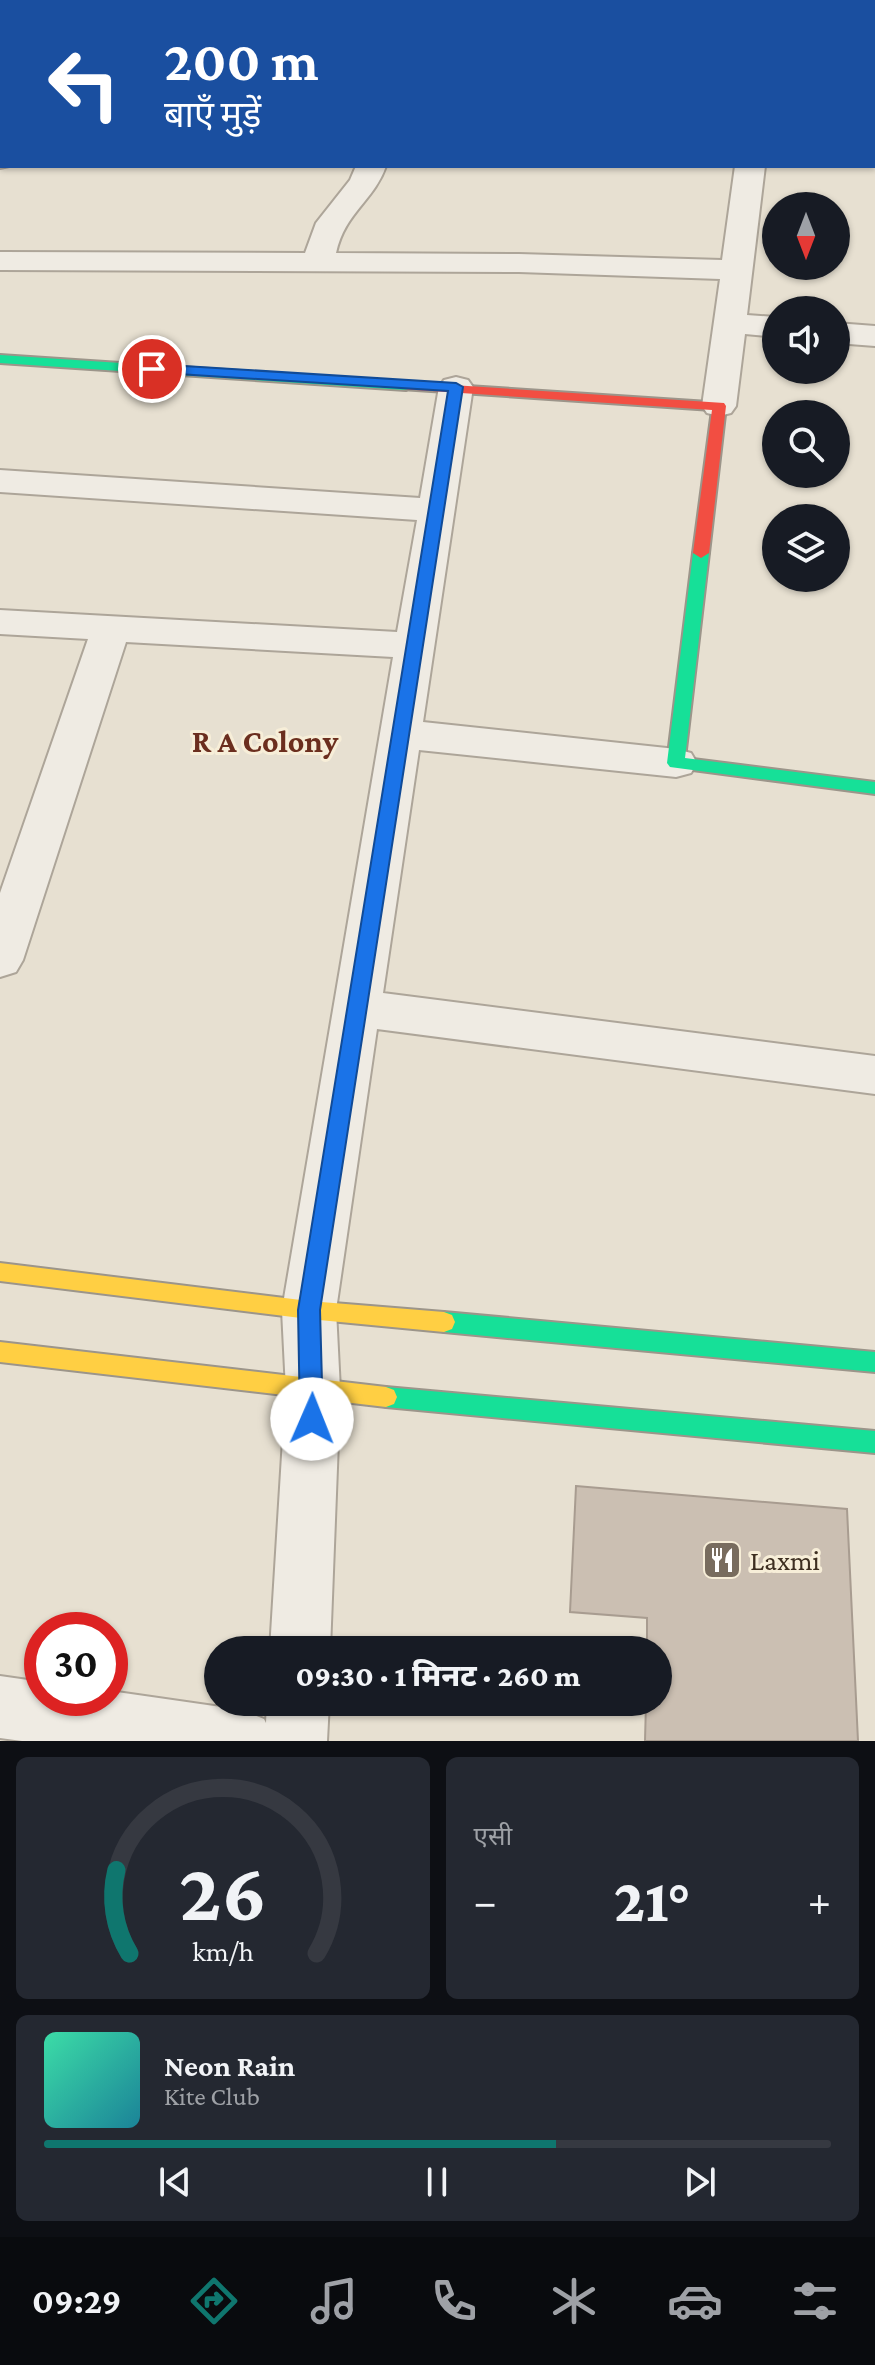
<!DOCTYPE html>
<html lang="hi">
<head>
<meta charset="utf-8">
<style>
  :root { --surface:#171b24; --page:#242831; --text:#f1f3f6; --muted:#9ea1a6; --line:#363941; --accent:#0f766e }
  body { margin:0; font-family:"Crimson Pro","Noto Sans Devanagari",serif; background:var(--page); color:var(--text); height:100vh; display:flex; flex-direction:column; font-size:30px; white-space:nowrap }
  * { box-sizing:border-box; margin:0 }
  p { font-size:26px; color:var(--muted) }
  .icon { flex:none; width:44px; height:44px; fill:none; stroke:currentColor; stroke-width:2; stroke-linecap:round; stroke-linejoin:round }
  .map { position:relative; height:1741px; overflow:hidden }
  .drawer { display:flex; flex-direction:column; gap:16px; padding:16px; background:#0d0f14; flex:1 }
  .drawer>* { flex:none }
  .banner { position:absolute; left:0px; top:0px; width:876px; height:168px; box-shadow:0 2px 6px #0004; background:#1a4fa0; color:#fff; overflow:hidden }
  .needle { width:52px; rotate:180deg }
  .tools { position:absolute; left:762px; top:192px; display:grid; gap:16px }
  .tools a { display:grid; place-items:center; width:88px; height:88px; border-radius:50%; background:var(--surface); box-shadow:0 2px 6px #0004; font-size:40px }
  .speed { position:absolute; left:24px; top:1612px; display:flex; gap:16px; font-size:40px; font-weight:700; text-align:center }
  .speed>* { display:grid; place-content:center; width:104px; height:104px; border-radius:50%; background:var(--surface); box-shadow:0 2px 6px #0004; line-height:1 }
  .speed .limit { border:12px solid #d22; background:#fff; color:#111 }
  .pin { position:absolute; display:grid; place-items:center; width:68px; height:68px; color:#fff; margin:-34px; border:4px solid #fff; border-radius:50%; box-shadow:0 2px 8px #0007 }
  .me { position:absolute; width:88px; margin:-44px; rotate:1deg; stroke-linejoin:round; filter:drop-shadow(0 0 6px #0008) }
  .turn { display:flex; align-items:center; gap:28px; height:168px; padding:0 32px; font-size:36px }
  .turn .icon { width:104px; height:104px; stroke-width:2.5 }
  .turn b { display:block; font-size:56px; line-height:68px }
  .big { font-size:60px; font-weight:800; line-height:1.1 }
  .drawer .card { flex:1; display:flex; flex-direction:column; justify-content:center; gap:12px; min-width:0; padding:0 28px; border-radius:12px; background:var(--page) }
  .drawer .dial { align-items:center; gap:0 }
  .dial svg { height:208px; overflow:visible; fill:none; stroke:var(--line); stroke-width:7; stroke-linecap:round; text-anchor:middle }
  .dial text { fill:var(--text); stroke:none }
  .song { display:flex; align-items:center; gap:24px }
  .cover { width:96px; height:96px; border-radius:12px; background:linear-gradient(135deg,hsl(160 70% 55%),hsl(190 70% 35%)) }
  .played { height:8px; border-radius:4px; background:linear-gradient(90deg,var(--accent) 65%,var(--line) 65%) }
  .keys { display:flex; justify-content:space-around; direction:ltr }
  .heat { display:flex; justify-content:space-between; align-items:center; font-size:44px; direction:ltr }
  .drawer .tiles { flex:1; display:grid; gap:16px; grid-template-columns:1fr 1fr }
  .card:last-child { grid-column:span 2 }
  .trip { position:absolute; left:204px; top:1636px; width:468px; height:80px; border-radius:40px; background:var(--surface); box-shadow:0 2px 6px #0004; font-weight:800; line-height:80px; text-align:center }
  .tab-bar { display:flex; height:128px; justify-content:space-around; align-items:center; background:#090b0e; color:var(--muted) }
  .tab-bar .icon { width:56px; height:56px }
  .tab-bar .selected { color:var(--accent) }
  .tab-bar b { font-size:36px; color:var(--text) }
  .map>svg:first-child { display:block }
  .building { fill:#cbbfb2; stroke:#a89c90; stroke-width:2 }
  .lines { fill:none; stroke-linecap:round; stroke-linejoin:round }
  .street-casing { stroke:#ada599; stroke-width:4 }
  .fast-casing { stroke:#9c958a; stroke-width:4 }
  .slow-casing { stroke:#9c958a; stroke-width:4 }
  .jam-casing { stroke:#9c958a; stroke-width:4 }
  .street { fill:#efebe3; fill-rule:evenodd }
  .fast { fill:#16e098; fill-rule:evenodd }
  .slow { fill:#ffcf43; fill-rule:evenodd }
  .jam { fill:#f24e42; fill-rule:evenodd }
  .route { fill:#1a73e8; stroke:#114b97; stroke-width:2 }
  .labels { text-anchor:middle; stroke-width:6; stroke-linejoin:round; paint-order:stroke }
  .near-poi-label { font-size:28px; fill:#3d2e20; stroke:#f7eed8; text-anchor:start }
  .district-label { font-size:32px; font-weight:bold; fill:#6b2e1e; stroke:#f7eed8 }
</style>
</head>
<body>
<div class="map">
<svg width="875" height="1741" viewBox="0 0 875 1741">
  <rect width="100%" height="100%" fill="#e7e0d1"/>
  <polygon class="building" points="576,1486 847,1509 858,1741 645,1741 646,1702 658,1702 658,1650 647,1650 647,1618 570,1612"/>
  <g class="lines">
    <defs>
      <g id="street">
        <polygon points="0,0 25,0 2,2 2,8"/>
        <rect x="229" y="0" width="26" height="2"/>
        <polygon points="747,0 799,0 801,2 749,2"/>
        <rect x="0" y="74" width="2" height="16"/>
        <polygon points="0,150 2,166 9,166 0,168"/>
        <path d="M356,166H386C374,201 345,212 336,253L519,254L722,260L735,166H765L747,315L776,317V337L745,334L736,406L731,413L719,416L707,413L702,406L720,279L519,272L0,270V252L305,253L316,223L350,180Z"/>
        <polygon points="836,323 875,326 875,346 836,343"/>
        <polygon points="456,377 468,380 473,387 423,722 676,749 691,753 697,763 691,773 676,777 419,750 383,993 875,1056 875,1094 377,1029 336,1310 340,1390 330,1650 270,1650 286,1390 282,1310 393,657 126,642 23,960 16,972 0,977 0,893 88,639 0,634 0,610 397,632 417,520 0,492 0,470 420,498 439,387 444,380"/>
        <polygon points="0,1676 42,1682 42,1698 110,1698 110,1691 242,1710 264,1719 266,1723 267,1702 329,1702 327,1741 22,1741 0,1738"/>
      </g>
      <g id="fast">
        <polygon points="0,355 406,382 413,386 406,390 0,363"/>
        <polygon points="701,548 709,553 685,758 875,782 875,794 670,767 667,763 693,553"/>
        <polygon points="444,1312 875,1352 875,1372 444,1332 436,1329 433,1322 436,1315"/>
        <polygon points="386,1387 875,1431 875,1453 386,1407 378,1404 375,1397 378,1390"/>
      </g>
      <g id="slow">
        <polygon points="0,1263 309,1301 444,1312 452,1315 455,1322 452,1329 444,1332 309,1319 0,1281"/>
        <polygon points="0,1342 386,1387 394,1390 397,1397 394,1404 386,1407 0,1362"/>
      </g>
      <polygon id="jam" points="406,382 724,403 726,406 709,553 701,558 693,553 712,410 401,389 399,386"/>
    </defs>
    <use href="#street" class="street-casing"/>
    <use href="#fast" class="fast-casing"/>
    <use href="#slow" class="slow-casing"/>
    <use href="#jam" class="jam-casing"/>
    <use href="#street" class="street"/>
    <use href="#fast" class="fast"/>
    <use href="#slow" class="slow"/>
    <use href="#jam" class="jam"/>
  </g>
  <polygon class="route" points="152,364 456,383 463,387 320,1310 323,1419 320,1426 312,1429 304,1426 300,1419 298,1310 448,391 147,372 147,366"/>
  <defs>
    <symbol id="restaurant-square" viewBox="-11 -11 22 22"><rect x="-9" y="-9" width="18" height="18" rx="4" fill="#786c5e" stroke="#f7eed8"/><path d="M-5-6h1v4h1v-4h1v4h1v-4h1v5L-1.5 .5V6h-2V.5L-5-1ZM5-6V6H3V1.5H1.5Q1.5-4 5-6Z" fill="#fff"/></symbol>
  </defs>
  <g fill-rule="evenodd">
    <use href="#restaurant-square" x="700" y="1538" width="44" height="44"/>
  </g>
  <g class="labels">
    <g class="near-poi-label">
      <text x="750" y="1570">Laxmi</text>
    </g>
    <g class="district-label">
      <text x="265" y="752">R A Colony</text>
    </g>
  </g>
</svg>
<div class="tools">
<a><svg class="needle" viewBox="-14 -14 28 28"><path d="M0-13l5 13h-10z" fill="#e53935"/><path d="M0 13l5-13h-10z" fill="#9ea1a6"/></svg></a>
<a><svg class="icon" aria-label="sound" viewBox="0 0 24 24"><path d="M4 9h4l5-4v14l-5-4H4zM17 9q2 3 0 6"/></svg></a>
<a><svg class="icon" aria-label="search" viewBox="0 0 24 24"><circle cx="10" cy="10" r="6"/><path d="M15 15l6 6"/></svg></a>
<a><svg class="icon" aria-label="layers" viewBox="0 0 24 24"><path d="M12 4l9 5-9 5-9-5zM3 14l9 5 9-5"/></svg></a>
</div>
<div class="speed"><div class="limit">30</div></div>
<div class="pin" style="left:152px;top:369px;background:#d93025"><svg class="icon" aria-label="arrive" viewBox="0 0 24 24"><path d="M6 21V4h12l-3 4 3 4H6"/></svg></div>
<svg class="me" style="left:312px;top:1419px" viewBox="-20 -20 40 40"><circle r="19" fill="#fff"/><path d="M0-13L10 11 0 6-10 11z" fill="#1a73e8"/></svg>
<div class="trip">09:30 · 1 मिनट · 260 m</div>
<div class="banner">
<div class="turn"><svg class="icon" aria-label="left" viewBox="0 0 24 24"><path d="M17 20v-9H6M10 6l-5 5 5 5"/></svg><div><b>200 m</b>बाएँ मुड़ें</div></div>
</div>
</div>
<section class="drawer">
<div class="tiles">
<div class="card dial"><svg viewBox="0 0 100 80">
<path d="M14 69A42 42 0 1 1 86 69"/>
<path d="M14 69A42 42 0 0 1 9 37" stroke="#0f766e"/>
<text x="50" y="56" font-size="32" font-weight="700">26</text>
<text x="50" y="72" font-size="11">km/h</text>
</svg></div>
<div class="card"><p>एसी</p>
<div class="heat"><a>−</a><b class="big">21°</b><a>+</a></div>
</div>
<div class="card">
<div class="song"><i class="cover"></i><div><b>Neon Rain</b><p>Kite Club</p></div></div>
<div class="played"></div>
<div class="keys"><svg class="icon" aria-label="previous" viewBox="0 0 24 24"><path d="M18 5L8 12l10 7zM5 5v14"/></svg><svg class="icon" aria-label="pause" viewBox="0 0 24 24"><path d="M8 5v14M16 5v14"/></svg><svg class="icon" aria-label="next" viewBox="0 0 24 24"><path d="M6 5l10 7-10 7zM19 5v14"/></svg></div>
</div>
</div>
</section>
<nav class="tab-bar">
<b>09:29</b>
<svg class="icon selected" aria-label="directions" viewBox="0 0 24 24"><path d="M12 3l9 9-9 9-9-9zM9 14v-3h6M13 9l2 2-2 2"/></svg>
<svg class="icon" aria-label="music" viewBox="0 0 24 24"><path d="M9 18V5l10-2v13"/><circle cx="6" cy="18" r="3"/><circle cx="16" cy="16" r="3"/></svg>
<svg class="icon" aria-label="phone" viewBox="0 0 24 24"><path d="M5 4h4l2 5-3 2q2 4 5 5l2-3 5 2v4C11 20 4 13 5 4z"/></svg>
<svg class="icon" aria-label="climate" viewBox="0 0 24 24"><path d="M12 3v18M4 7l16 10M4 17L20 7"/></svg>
<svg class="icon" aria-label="car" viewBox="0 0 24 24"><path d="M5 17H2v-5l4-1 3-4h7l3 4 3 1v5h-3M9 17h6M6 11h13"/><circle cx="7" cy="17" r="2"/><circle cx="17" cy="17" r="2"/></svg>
<svg class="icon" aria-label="filters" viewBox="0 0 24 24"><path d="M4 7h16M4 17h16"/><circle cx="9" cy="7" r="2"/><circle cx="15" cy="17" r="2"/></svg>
</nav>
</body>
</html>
